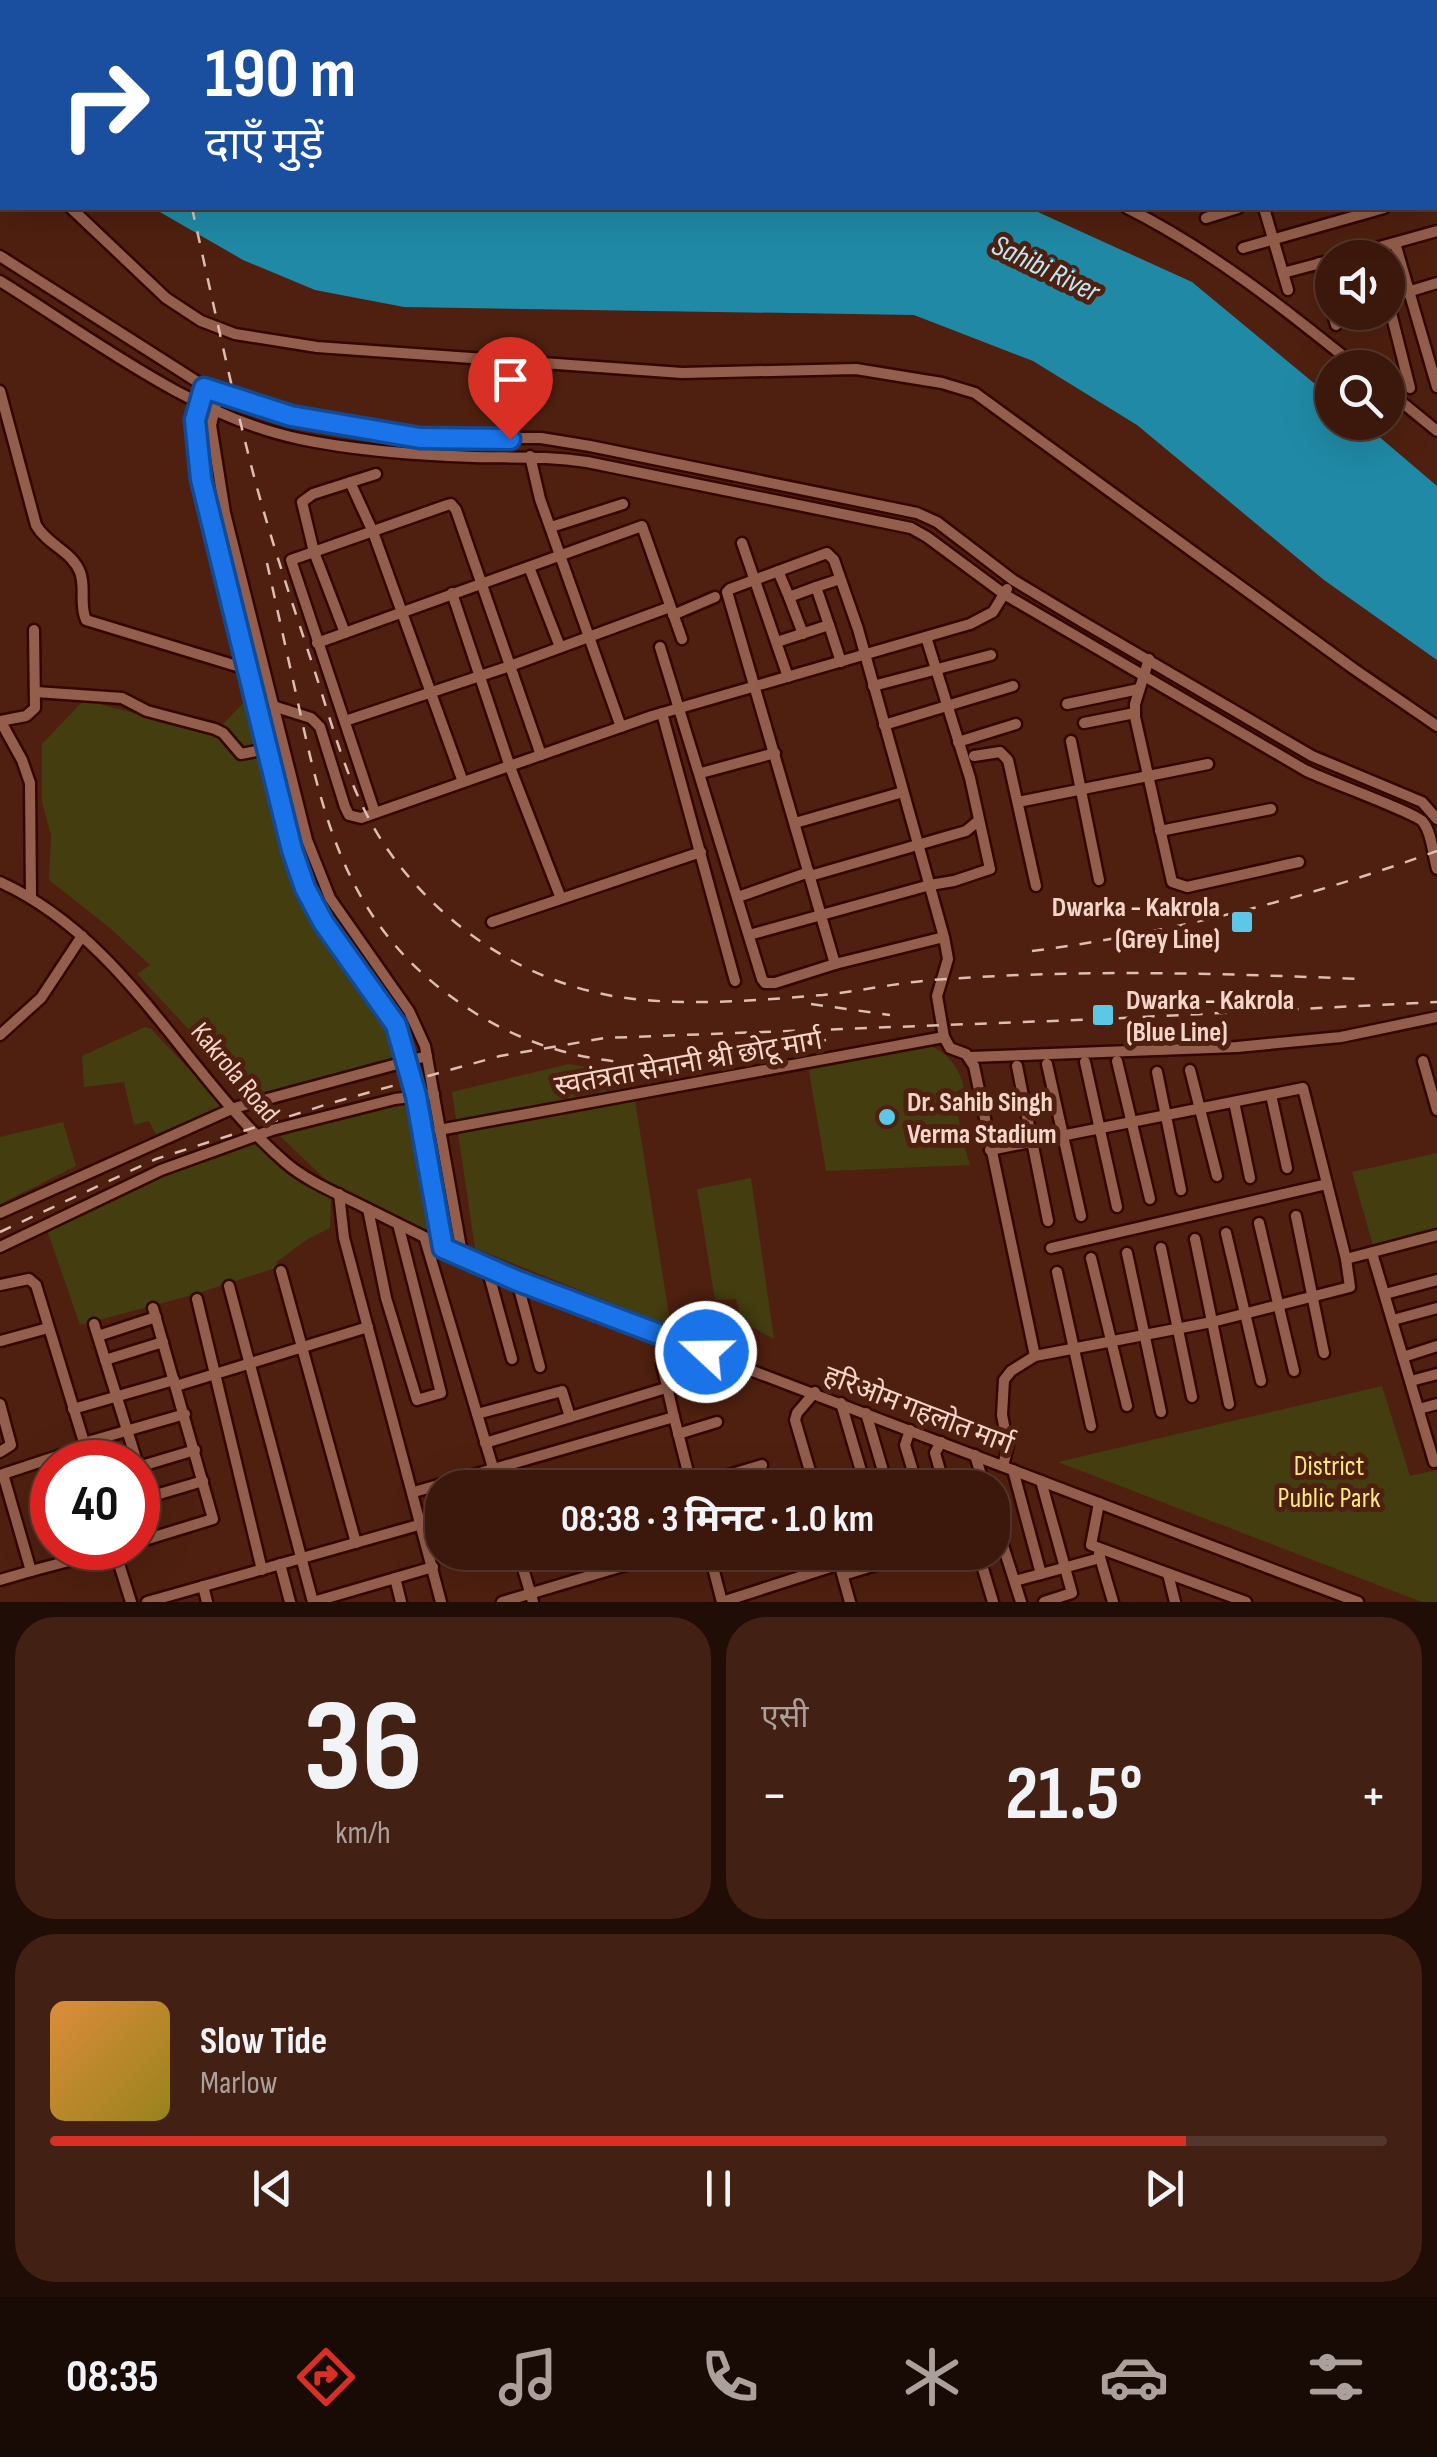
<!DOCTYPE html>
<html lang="hi">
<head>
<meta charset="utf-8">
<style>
  :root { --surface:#3b180b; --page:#422114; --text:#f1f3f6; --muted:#aca09d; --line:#54372c; --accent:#d93025 }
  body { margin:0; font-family:"Sofia Sans Condensed","Noto Sans Devanagari",sans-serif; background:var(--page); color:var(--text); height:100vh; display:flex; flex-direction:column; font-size:38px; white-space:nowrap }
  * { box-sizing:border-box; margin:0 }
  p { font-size:32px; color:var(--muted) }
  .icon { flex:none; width:55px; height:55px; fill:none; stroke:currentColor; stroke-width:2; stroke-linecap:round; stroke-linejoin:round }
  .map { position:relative; height:1602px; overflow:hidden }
  .sheet { display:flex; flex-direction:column; gap:15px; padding:15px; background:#200d06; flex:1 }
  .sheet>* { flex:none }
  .guide { position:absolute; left:0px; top:0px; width:1438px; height:210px; box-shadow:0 10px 40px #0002,0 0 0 2px var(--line); background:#1a4fa0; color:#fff; overflow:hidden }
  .controls { position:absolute; left:1315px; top:240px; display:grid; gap:20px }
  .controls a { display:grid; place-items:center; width:90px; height:90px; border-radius:50%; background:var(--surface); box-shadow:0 10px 40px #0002,0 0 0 2px var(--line); font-size:50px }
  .speed { position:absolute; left:30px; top:1440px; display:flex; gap:20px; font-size:50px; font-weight:700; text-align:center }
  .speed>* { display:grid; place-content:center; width:130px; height:130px; border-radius:50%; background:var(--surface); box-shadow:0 10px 40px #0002,0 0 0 2px var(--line); line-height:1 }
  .speed .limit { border:15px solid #d22; background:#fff; color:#111 }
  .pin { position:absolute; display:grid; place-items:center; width:85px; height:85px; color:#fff; margin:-102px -42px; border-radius:50% 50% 50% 0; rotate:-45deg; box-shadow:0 0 10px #0007 }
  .pin .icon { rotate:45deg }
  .me { position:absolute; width:110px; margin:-55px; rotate:291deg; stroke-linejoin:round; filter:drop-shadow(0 0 8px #0008) }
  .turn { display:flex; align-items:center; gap:35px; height:210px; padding:0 40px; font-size:45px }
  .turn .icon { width:130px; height:130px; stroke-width:2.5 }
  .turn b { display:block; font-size:70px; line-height:85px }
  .big { font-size:75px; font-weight:700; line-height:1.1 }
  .sheet .tile { flex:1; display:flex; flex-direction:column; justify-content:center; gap:15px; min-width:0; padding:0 35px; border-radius:40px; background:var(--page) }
  .sheet .dial { align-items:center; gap:0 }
  .dial b { font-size:130px; line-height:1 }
  .song { display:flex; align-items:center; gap:30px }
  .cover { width:120px; height:120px; border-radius:15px; background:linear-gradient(135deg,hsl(30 70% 55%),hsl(50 70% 35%)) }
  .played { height:10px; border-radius:5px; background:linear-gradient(90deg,var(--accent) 85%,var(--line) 85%) }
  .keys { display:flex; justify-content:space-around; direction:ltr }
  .heat { display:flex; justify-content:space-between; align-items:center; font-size:55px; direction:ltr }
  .sheet .tiles { flex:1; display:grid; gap:15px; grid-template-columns:1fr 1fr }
  .tile:last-child { grid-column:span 2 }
  .trip { position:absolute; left:425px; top:1470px; width:585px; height:100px; border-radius:40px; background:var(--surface); box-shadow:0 10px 40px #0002,0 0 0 2px var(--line); font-weight:700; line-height:100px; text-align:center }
  .menu { display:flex; height:160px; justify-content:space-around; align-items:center; background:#180a04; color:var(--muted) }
  .menu .icon { width:70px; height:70px }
  .menu .selected { color:var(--accent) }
  .menu b { font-size:45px; color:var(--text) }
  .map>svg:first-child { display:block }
  .green { fill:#443d10 }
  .water { fill:#208aa6 }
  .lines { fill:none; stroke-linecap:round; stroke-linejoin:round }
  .minor-casing { stroke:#330600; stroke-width:15 }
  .minor { stroke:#935e4b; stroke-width:10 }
  .rail { stroke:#debdb2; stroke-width:2.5; stroke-dasharray:12 12; stroke-linecap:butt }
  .route-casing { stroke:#114b97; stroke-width:25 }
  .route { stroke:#1a73e8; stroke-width:18 }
  .poi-dot { fill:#5cc7e7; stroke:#4f200f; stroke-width:4 }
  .labels { text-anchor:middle; stroke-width:10; stroke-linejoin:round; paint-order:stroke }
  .poi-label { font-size:28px; font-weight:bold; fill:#f4d5ca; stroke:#4f200f; text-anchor:start }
  .street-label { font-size:28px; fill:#f4d5ca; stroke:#4f200f }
  .park-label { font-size:28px; fill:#f8e77c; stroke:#4f200f }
  .water-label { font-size:30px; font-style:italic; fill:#bbe9f8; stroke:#4f200f }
</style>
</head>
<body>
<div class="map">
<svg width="1437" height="1602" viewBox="0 0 1437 1602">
  <rect width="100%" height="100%" fill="#4f200f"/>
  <g class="green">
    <polygon points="84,700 214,734 245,701 294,893 335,958 370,999 391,1032 398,1057 252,1097 137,974 150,965 110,928 49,880 51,835 42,802 42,744"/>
    <polygon points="145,1027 151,1029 224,1106 156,1134 149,1121 134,1125 124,1082 84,1087 82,1056"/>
    <path d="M925,1045C946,1049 959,1067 964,1088L955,1092L961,1135L970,1165L826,1171L808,1065Z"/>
    <polygon points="569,1064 631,1075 669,1315 674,1328 475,1248 452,1092"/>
    <polygon points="404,1102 432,1237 327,1181 280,1136"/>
    <polygon points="63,1122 76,1166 0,1204 0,1137"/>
    <polygon points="258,1142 291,1174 331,1198 330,1228 308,1239 275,1263 285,1265 189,1296 80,1325 47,1230 171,1171"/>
    <polygon points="1437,1153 1437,1230 1373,1245 1352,1172"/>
    <polygon points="751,1178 774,1339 742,1322 736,1299 715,1300 697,1189"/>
    <polygon points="1382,1386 1410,1476 1437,1470 1437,1602 1422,1602 1058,1462"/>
  </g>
  <polygon class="water" points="153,208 1029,208 1192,282 1332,398 1332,422 1363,423 1437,486 1437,660 1324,580 1137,425 1033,361 914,315 404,307 315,290 243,260"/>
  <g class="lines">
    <defs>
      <g id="minor">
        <polyline points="379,0 381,2"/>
        <polyline points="482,0 482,2"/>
        <polyline points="772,0 772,2"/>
        <polyline points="822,0 823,2"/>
        <polyline points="886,0 887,2"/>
        <polyline points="955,0 956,2"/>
        <polyline points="1012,0 1012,2"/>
        <polyline points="1056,0 1057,2"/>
        <polyline points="1206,0 1207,2"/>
        <polyline points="1251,0 1251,2"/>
        <polyline points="1288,0 1288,2"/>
        <polyline points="1317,0 1318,2"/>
        <polyline points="1369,0 1370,2"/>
        <polyline points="642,2 642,0"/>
        <polyline points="1081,2 1089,0"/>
        <polyline points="0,142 2,144"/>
        <polyline points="1435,148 1437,147"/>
        <polyline points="71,208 166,298 201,321 235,334 317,347 682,373 856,369 942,383 975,393 1354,669 1437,726"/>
        <path d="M1127,208C1211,250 1285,309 1358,368"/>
        <polyline points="1264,208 1288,290"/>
        <polyline points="1206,218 1238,208"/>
        <polyline points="1395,243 1437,387"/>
        <polyline points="1243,248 1384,208"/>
        <polyline points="0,256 218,395 291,417 420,438 541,438 590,446 917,513 937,522 1013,580 1081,621 1312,756 1422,802 1437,819"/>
        <polyline points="1340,258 1437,231"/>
        <polyline points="1319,263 1336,325"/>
        <polyline points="1283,273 1332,260"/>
        <path d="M0,281C92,338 193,417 300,439C357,451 416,455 474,457C514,458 547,456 587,462L911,528L927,537L1004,594L1305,770C1324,780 1416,813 1423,822C1432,833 1433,855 1437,869"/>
        <polyline points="1388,298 1437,283"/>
        <polyline points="1388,301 1410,388"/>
        <polyline points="204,388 195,420 201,479 292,850 305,888 323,921 396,1025 417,1096 443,1248"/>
        <path d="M0,391L36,525C47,545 72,551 80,572C86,587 79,605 86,620L240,667L252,664"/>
        <polyline points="1388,391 1437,431"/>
        <polyline points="218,395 211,425 225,513 307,840 330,898 409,1011 425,1046 463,1259"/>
        <polyline points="530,456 540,499 621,727"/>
        <polyline points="350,482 373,532 463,782"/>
        <polyline points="551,527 623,504"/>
        <polyline points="742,543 788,677"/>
        <polyline points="529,567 560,647"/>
        <polyline points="778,571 789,597"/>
        <polyline points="452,593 510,767 560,896"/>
        <polyline points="673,615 715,597"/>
        <polyline points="829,625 841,662"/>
        <polyline points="345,633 314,552 302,502 313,494 376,474"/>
        <polyline points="803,634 789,597 816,587"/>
        <polyline points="777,642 829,625 816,587 840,579"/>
        <polyline points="317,643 642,526 682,639"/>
        <polyline points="660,647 762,979 765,983 775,983 835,964"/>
        <polyline points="1149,659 1135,704 1135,717 1172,882 1187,887 1299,862"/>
        <polyline points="873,686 991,655"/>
        <polyline points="36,692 122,698 147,711 215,729 223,733 241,754 272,748"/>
        <polyline points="1067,704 1139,689"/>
        <polyline points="273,706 311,718 320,727 345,807 349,815 361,818 652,716 970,624 993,612 1007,589"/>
        <polyline points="662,713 735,981"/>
        <polyline points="0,721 26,716 35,708 34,630"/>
        <polyline points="345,721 510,666 670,607"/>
        <polyline points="1,722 22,760 30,783 31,896"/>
        <polyline points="1084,723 1135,713"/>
        <polyline points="884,725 1013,686"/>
        <polyline points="1071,741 1099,880"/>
        <polyline points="958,742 1016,724"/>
        <polyline points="974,756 1000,752 1008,760 1036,886"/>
        <polyline points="701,773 775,753"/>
        <polyline points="1018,802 1208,764"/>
        <polyline points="375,813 291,560 447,505 451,504 456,510 541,755"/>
        <polyline points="795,823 903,792"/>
        <polyline points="1160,831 1271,809"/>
        <polyline points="810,876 966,831 978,821"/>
        <path d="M0,882C127,940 185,1076 286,1163C308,1182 341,1195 366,1208C417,1233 466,1259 517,1281L1358,1602"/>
        <polyline points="738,897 809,872"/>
        <polyline points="492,922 701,852"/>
        <polyline points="749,935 930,885 954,881 990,869 970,778 926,637"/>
        <polyline points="944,937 835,964 727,592 730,589 827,553 834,560 858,629 944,937 948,959 937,996 944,1037 950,1048 966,1054 974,1066 1035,1356"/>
        <polyline points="0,1035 41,998 82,936"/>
        <polyline points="970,1057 1237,1047 1341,1037 1437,1017"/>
        <polyline points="1117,1061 1150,1199"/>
        <polyline points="1423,1061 1437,1110"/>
        <polyline points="1085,1062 1117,1207"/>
        <polyline points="1047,1064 1081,1216"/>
        <polyline points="1017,1066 1048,1221"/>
        <polyline points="1190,1070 1217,1176"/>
        <polyline points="1157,1072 1181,1190"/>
        <polyline points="1271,1095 1287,1168"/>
        <polyline points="1234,1102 1250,1178"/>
        <polyline points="439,1130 944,1037"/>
        <polyline points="990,1150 1303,1088 1346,1259 1350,1287 1212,1322 1035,1356 1011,1371 1004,1380 1002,1415 1008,1446 1003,1466"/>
        <polyline points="339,1194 344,1238 441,1602"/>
        <polyline points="368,1209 386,1298 417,1400 441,1393 398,1224"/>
        <polyline points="0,1213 234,1108 427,1056"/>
        <polyline points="1296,1216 1324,1353"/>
        <polyline points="1259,1223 1294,1371"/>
        <polyline points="1226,1233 1261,1381"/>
        <polyline points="425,1239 499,1488"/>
        <polyline points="1195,1239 1229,1404"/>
        <polyline points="0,1247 161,1170 272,1130 395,1099 434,1094"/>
        <polyline points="1051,1248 1327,1184"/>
        <polyline points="1161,1248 1192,1397"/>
        <polyline points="1127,1253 1161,1412"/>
        <polyline points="1372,1253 1434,1462 1437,1461"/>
        <polyline points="1091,1258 1127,1406"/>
        <polyline points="1346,1259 1437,1235"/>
        <polyline points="487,1268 512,1359"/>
        <polyline points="281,1271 356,1543"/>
        <polyline points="1057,1272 1091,1426"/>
        <polyline points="517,1281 540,1367"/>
        <polyline points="0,1285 29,1279 36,1285 90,1462"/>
        <polyline points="229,1286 313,1602"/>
        <polyline points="1385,1294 1437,1280"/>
        <polyline points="197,1299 262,1570"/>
        <polyline points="1393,1320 1437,1308"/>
        <polyline points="94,1324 137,1462"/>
        <polyline points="98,1336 156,1317"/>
        <polyline points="1,1341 48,1328"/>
        <polyline points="1403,1357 1437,1346"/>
        <polyline points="105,1360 163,1342"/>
        <polyline points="1411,1381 1437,1374"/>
        <polyline points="176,1386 368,1327"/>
        <polyline points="815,1392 797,1413 795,1420 815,1488"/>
        <polyline points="841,1403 866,1488"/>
        <polyline points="0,1404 11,1445 0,1452"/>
        <polyline points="73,1409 174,1380"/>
        <polyline points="1419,1409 1437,1404"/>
        <polyline points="866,1413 888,1488"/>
        <polyline points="477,1414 562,1391 570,1417"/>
        <polyline points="674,1417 692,1488"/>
        <polyline points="910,1430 905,1445 918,1488"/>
        <polyline points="678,1434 717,1422"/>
        <polyline points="941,1442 935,1453 945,1488"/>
        <polyline points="84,1443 185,1414"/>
        <polyline points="485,1443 666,1388"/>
        <polyline points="85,1447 3,1474 31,1571 118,1548"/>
        <polyline points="975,1455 985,1488"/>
        <polyline points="138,1466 149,1497 203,1481"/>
        <polyline points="138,1467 195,1450"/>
        <polyline points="1013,1470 1041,1574 1100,1558"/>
        <polyline points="1041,1481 1072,1593 1044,1602"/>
        <polyline points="692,1486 762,1465"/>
        <polyline points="414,1492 674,1417 662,1365 670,1338"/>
        <polyline points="49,1493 52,1492"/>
        <polyline points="1099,1503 1091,1545 1246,1602"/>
        <polyline points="992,1511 1021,1602"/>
        <polyline points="45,1529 52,1527"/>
        <polyline points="138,1542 213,1519 153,1308"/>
        <polyline points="114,1548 131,1602"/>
        <polyline points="518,1552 533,1602"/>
        <polyline points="709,1552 722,1602"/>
        <polyline points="836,1552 850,1602"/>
        <polyline points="978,1552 993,1602"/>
        <polyline points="1099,1554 1113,1602"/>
        <polyline points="280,1564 290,1602"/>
        <polyline points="1168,1574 1175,1602"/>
        <polyline points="843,1575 919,1552"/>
        <polyline points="395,1578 401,1602"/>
        <polyline points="0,1580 31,1571"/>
        <polyline points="1015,1581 1041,1574"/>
        <polyline points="203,1586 207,1602"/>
        <polyline points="147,1602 422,1524"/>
        <polyline points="313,1602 433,1567"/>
        <polyline points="502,1602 670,1552"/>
        <polyline points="722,1602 840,1564"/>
      </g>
    </defs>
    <use href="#minor" class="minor-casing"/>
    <use href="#minor" class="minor"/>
    <g class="rail">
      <polyline points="138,0 139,2"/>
      <path d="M192,208C210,288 227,369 247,449C265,523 290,596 314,669C334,730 350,796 388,850C447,934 541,992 644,1000C702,1005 765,1000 823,995C860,991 896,983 933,980C1075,969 1217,973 1359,979"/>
      <path d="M267,563C278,613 289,662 300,712C328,840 356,937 472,1011C525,1045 589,1064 652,1063C710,1063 769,1049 826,1040"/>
      <path d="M1032,951C1170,933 1305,899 1437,851"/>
      <polyline points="811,1004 890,1015"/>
      <polyline points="0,1232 156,1159 331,1103 500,1056 605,1038 1103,1019 1437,1002"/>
    </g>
  </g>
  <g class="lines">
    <defs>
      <polyline id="route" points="510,439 420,438 291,416 204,388 195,420 201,479 292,850 305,888 323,922 396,1025 416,1096 443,1248 518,1281 706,1352"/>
    </defs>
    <use href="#route" class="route-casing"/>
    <use href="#route" class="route"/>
  </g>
  <g class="poi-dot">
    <rect x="1230" y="910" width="24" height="24" rx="5"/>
    <rect x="1091" y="1003" width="24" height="24" rx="5"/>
    <circle cx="887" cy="1117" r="10"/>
  </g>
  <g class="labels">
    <g class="poi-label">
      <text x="1220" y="916" text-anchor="end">Dwarka - Kakrola<tspan x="1220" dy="32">(Grey Line)</tspan></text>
      <text x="1126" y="1009">Dwarka - Kakrola<tspan x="1126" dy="32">(Blue Line)</tspan></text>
      <text x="907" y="1111">Dr. Sahib Singh<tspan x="907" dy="32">Verma Stadium</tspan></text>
    </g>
    <g class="street-label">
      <text transform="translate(688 1062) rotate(-10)" y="10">स्वतंत्रता सेनानी श्री छोटू मार्ग</text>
      <text transform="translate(236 1072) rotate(50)" y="10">Kakrola Road</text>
      <text transform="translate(919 1409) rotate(21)" y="10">हरिओम गहलोत मार्ग</text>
    </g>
    <g class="park-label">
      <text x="1329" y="1475">District<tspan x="1329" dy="32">Public Park</tspan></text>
    </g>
    <g class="water-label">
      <text transform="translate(1046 268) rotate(26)" y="10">Sahibi River</text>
    </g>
  </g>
</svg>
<div class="controls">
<a><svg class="icon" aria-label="sound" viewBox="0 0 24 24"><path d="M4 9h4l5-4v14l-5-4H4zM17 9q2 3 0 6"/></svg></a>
<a><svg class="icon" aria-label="search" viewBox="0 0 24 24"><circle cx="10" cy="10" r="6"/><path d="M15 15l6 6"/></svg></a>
</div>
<div class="speed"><div class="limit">40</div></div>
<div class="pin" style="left:510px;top:439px;background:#d93025"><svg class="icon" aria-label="arrive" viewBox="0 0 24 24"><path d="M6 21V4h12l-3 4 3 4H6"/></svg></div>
<svg class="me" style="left:706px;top:1352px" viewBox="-20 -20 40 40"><circle r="17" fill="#1a73e8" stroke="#fff" stroke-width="3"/><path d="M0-11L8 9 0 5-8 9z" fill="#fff"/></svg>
<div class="trip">08:38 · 3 मिनट · 1.0 km</div>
<div class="guide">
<div class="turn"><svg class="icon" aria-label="right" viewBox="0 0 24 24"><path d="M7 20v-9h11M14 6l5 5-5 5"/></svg><div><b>190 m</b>दाएँ मुड़ें</div></div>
</div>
</div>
<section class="sheet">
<div class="tiles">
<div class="tile dial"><b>36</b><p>km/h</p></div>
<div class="tile"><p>एसी</p>
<div class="heat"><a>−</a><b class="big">21.5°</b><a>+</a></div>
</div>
<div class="tile">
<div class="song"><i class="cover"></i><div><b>Slow Tide</b><p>Marlow</p></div></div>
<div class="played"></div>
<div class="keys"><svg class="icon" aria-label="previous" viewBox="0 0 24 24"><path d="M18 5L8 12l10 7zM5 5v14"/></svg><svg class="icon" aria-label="pause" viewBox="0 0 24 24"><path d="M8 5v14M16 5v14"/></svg><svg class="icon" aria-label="next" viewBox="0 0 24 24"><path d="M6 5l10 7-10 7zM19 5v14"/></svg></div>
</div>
</div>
</section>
<nav class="menu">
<b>08:35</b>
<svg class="icon selected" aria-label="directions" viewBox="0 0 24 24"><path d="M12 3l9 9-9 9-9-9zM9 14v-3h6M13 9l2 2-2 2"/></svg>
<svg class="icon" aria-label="music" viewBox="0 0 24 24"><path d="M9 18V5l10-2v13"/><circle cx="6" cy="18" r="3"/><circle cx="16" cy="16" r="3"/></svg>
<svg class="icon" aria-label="phone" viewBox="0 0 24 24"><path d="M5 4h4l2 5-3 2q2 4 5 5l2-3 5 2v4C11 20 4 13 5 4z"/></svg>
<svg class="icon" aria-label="climate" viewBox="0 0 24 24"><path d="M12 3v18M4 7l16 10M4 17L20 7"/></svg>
<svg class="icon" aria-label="car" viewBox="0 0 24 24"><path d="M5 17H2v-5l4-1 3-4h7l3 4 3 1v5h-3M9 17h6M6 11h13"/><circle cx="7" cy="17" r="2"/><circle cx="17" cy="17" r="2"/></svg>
<svg class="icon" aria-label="filters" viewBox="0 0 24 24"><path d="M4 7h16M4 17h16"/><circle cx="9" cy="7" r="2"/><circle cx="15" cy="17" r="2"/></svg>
</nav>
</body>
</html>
